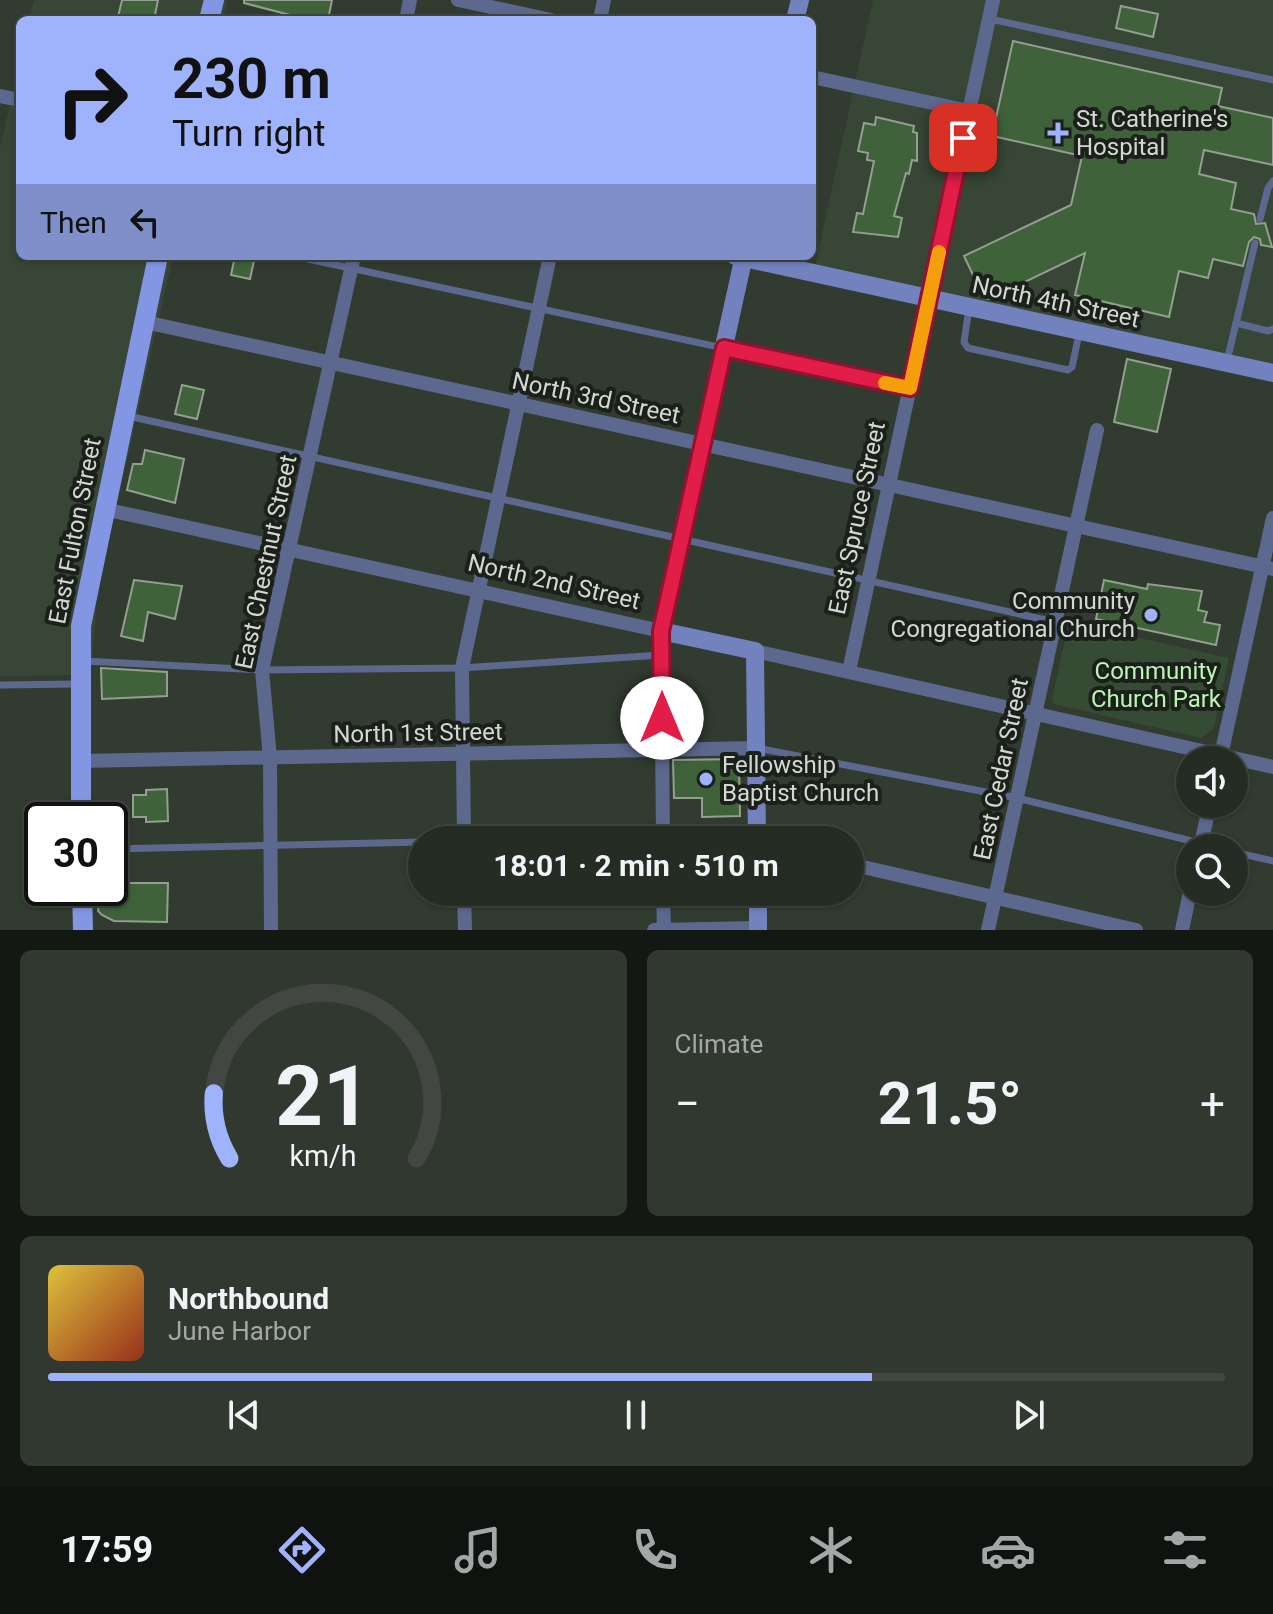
<!DOCTYPE html>
<html lang="en">
<head>
<meta charset="utf-8">
<style>
  :root { --surface:#252c23; --page:#313830; --text:#f1f3f6; --muted:#a3a7a6; --line:#424841; --accent:#9fb3fd }
  body { margin:0; font-family:Roboto,sans-serif; background:var(--page); color:var(--text); height:100vh; display:flex; flex-direction:column; font-size:30px; white-space:nowrap }
  * { box-sizing:border-box; margin:0 }
  p { font-size:26px; color:var(--muted) }
  .icon { flex:none; width:44px; height:44px; fill:none; stroke:currentColor; stroke-width:2; stroke-linecap:round; stroke-linejoin:round }
  .map { position:relative; height:930px; overflow:hidden }
  .details { display:flex; flex-direction:column; gap:20px; padding:20px; background:#141813; flex:1 }
  .details>* { flex:none }
  .guide { position:absolute; left:16px; top:16px; width:800px; height:244px; border-radius:12px; box-shadow:0 2px 6px #0004,0 0 0 2px var(--line); background:#9fb3fd; color:#111; overflow:hidden }
  .tools { position:absolute; left:1176px; top:746px; display:grid; gap:16px }
  .tools a { display:grid; place-items:center; width:72px; height:72px; border-radius:50%; background:var(--surface); box-shadow:0 2px 6px #0004,0 0 0 2px var(--line); font-size:40px }
  .speed { position:absolute; left:24px; top:802px; display:flex; gap:16px; font-size:40px; font-weight:700; text-align:center }
  .speed>* { display:grid; place-content:center; width:104px; height:104px; border-radius:50%; background:var(--surface); box-shadow:0 2px 6px #0004,0 0 0 2px var(--line); line-height:1 }
  .speed .limit { border:4px solid #111; border-radius:12px; background:#fff; color:#111 }
  .pin { position:absolute; display:grid; place-items:center; width:68px; height:68px; color:#fff; margin:-34px; border-radius:16px; box-shadow:0 4px 12px #0006 }
  .me { position:absolute; width:88px; margin:-44px; rotate:0deg; stroke-linejoin:round; filter:drop-shadow(0 0 6px #0008) }
  .turn { display:flex; align-items:center; gap:28px; height:168px; padding:0 24px; font-size:36px }
  .turn .icon { width:104px; height:104px; stroke-width:2.5 }
  .turn b { display:block; font-size:56px; line-height:68px }
  .then { display:flex; align-items:center; height:76px; padding:0 24px; background:#0003; gap:16px; font-size:30px }
  .big { font-size:60px; font-weight:700; line-height:1.1 }
  .details .tile { flex:1; display:flex; flex-direction:column; justify-content:center; gap:12px; min-width:0; padding:0 28px; border-radius:12px; background:var(--page) }
  .details .dial { align-items:center; gap:0 }
  .dial svg { height:208px; overflow:visible; fill:none; stroke:var(--line); stroke-width:7; stroke-linecap:round; text-anchor:middle }
  .dial text { fill:var(--text); stroke:none }
  .song { display:flex; align-items:center; gap:24px }
  .cover { width:96px; height:96px; border-radius:12px; background:linear-gradient(135deg,hsl(50 70% 55%),hsl(10 70% 35%)) }
  .played { height:8px; border-radius:4px; background:linear-gradient(90deg,var(--accent) 70%,var(--line) 70%) }
  .keys { display:flex; justify-content:space-around; direction:ltr }
  .heat { display:flex; justify-content:space-between; align-items:center; font-size:44px; direction:ltr }
  .details .tiles { flex:1; display:grid; gap:20px; grid-template-columns:1fr 1fr }
  .tile:last-child { grid-column:span 2 }
  .trip { position:absolute; left:408px; top:826px; width:456px; height:80px; border-radius:40px; background:var(--surface); box-shadow:0 2px 6px #0004,0 0 0 2px var(--line); font-weight:700; line-height:80px; text-align:center }
  .tab-bar { display:flex; height:128px; justify-content:space-around; align-items:center; background:#0f120e; color:var(--muted) }
  .tab-bar .icon { width:56px; height:56px }
  .tab-bar .on { color:var(--accent) }
  .tab-bar b { font-size:36px; color:var(--text) }
  .map>svg:first-child { display:block }
  .built { fill:#374635 }
  .green { fill:#364b33 }
  .building { fill:#3f623a; stroke:#939f91; stroke-width:2 }
  .lines { fill:none; stroke-linecap:round; stroke-linejoin:round }
  .lane { stroke:#5d688e; stroke-width:7 }
  .street { stroke:#5d688e; stroke-width:14 }
  .secondary { stroke:#7282be; stroke-width:18 }
  .primary { stroke:#8296e3; stroke-width:20 }
  .route-casing { stroke:#92132f; stroke-width:20 }
  .route { stroke:#e11d48; stroke-width:14 }
  .slow { stroke:#f59e0b; stroke-width:14 }
  .poi-dot { fill:#9fb3fd; stroke:#1c201b; stroke-width:3 }
  .labels { text-anchor:middle; stroke-width:8; stroke-linejoin:round; paint-order:stroke }
  .poi-label { font-size:24px; fill:#d3d9d2; stroke:#1c201b; text-anchor:start }
  .street-label { font-size:24px; fill:#d3d9d2; stroke:#1c201b }
  .park-label { font-size:24px; fill:#bbf5b3; stroke:#1c201b }
</style>
</head>
<body>
<div class="map">
<svg width="1273" height="930" viewBox="0 0 1273 930">
  <rect width="100%" height="100%" fill="#313b2f"/>
  <g class="built">
    <polygon points="34,0 227,0 223,20 29,20"/>
    <polygon points="873,0 1273,0 1273,367 815,266"/>
    <polygon points="20,61 20,256 173,256 98,588 91,675 0,676 0,148"/>
  </g>
  <polygon class="green" points="1069,622 1229,658 1214,728 1201,738 1054,704 1052,699"/>
  <g class="building">
    <polygon points="122,0 158,0 154,20 118,17"/>
    <polygon points="244,0 332,0 328,20 293,20 294,16 244,3"/>
    <polygon points="1121,6 1158,14 1153,37 1116,28"/>
    <polygon points="1013,41 1222,88 1218,106 1273,118 1273,165 1204,150 1199,174 1236,183 1231,209 1254,214 1256,224 1265,223 1272,247 1261,245 1260,239 1254,237 1249,242 1243,266 1213,259 1208,278 1179,271 1169,317 1075,295 1085,253 989,299 984,298 964,256 1071,205 1082,156 992,136"/>
    <polygon points="876,117 914,126 913,132 917,133 917,161 912,160 909,174 906,173 894,216 902,218 898,237 853,232 857,213 863,214 874,161 867,160 868,153 858,151 864,123 875,125"/>
    <polygon points="235,256 255,256 250,279 231,275"/>
    <polygon points="1127,359 1171,369 1157,432 1114,422"/>
    <polygon points="182,385 204,390 197,419 175,414"/>
    <polygon points="145,450 184,459 175,503 127,490 133,464 142,464"/>
    <polygon points="134,580 182,586 175,619 148,612 143,641 121,636"/>
    <polygon points="1104,580 1147,589 1148,584 1202,591 1198,610 1207,612 1204,622 1220,625 1216,645 1096,619"/>
    <polygon points="101,668 167,672 167,696 102,699"/>
    <polygon points="739,759 740,816 702,817 702,798 674,798 673,760"/>
    <polygon points="167,789 168,821 146,822 146,817 133,817 133,795 146,795 146,790"/>
    <polygon points="114,883 168,883 167,922 114,921 102,915 98,911 100,899 114,888"/>
  </g>
  <g class="lines">
    <g class="lane">
      <polyline points="990,19 1273,80"/>
      <polyline points="1260,219 1268,188 1273,181"/>
      <polyline points="294,256 910,388"/>
      <polyline points="969,308 964,342 968,348 1068,370 1072,367 1079,334"/>
      <polyline points="1236,323 1268,331 1273,329"/>
      <polyline points="1227,361 1255,243"/>
      <polyline points="128,416 1055,622"/>
      <polyline points="84,661 262,670 462,668 661,655"/>
      <polyline points="0,685 78,684"/>
      <polyline points="757,748 1017,798 1220,848"/>
      <polyline points="506,840 663,835"/>
      <polyline points="110,849 422,842"/>
      <polyline points="1234,852 1273,861"/>
    </g>
    <g class="street">
      <polyline points="458,0 551,20"/>
      <polyline points="406,20 410,0"/>
      <polyline points="600,20 604,0"/>
      <polyline points="812,77 969,111"/>
      <polyline points="0,96 20,100"/>
      <polyline points="145,322 1273,569"/>
      <polyline points="104,509 661,631 663,840"/>
      <polyline points="755,651 1273,767"/>
      <polyline points="849,671 993,0"/>
      <polyline points="1220,760 1273,518"/>
      <polyline points="80,761 756,748"/>
      <polyline points="464,840 462,668 550,256"/>
      <polyline points="1200,848 1210,804"/>
      <polyline points="850,864 1136,930"/>
      <polyline points="464,892 465,930"/>
      <polyline points="663,892 664,930"/>
      <polyline points="271,930 270,758 262,670 354,256"/>
      <polyline points="654,930 758,928"/>
      <polyline points="988,930 1097,430"/>
      <polyline points="1182,930 1190,892"/>
    </g>
    <g class="secondary">
      <polyline points="795,20 800,0"/>
      <polyline points="735,256 1273,373"/>
      <polyline points="744,256 661,631 755,651 757,840"/>
      <polyline points="758,892 758,930"/>
    </g>
    <g class="primary">
      <polyline points="209,20 214,0"/>
      <polyline points="81,820 81,626 158,256"/>
      <polyline points="82,888 83,930"/>
    </g>
  </g>
  <g class="lines">
    <defs>
      <polyline id="route" points="662,718 661,631 724,348 910,388 963,138"/>
    </defs>
    <use href="#route" class="route-casing"/>
    <use href="#route" class="route"/>
    <polyline class="slow" points="885,383 910,388 939,252"/>
  </g>
  <g class="poi-dot">
    <path d="M1054 121h8v8h8v8h-8v8h-8v-8h-8v-8h8z"/>
    <circle cx="1151" cy="615" r="8"/>
    <circle cx="706" cy="779" r="8"/>
  </g>
  <g class="labels">
    <g class="poi-label">
      <text x="1076" y="127">St. Catherine's<tspan x="1076" dy="28">Hospital</tspan></text>
      <text x="1135" y="609" text-anchor="end">Community<tspan x="1135" dy="28">Congregational Church</tspan></text>
      <text x="722" y="773">Fellowship<tspan x="722" dy="28">Baptist Church</tspan></text>
    </g>
    <g class="street-label">
      <text transform="translate(1056 302) rotate(12)" y="8">North 4th Street</text>
      <text transform="translate(596 398) rotate(12)" y="8">North 3rd Street</text>
      <text transform="translate(857 518) rotate(-78)" y="8">East Spruce Street</text>
      <text transform="translate(75 531) rotate(-79)" y="8">East Fulton Street</text>
      <text transform="translate(266 562) rotate(-78)" y="8">East Chestnut Street</text>
      <text transform="translate(554 582) rotate(13)" y="8">North 2nd Street</text>
      <text transform="translate(418 733) rotate(-1)" y="8">North 1st Street</text>
      <text transform="translate(1001 769) rotate(-78)" y="8">East Cedar Street</text>
    </g>
    <g class="park-label">
      <text x="1156" y="679">Community<tspan x="1156" dy="28">Church Park</tspan></text>
    </g>
  </g>
</svg>
<div class="tools">
<a><svg class="icon" aria-label="sound" viewBox="0 0 24 24"><path d="M4 9h4l5-4v14l-5-4H4zM17 9q2 3 0 6"/></svg></a>
<a><svg class="icon" aria-label="search" viewBox="0 0 24 24"><circle cx="10" cy="10" r="6"/><path d="M15 15l6 6"/></svg></a>
</div>
<div class="speed"><div class="limit">30</div></div>
<div class="pin" style="left:963px;top:138px;background:#d93025"><svg class="icon" aria-label="arrive" viewBox="0 0 24 24"><path d="M6 21V4h12l-3 4 3 4H6"/></svg></div>
<svg class="me" style="left:662px;top:718px" viewBox="-20 -20 40 40"><circle r="19" fill="#fff"/><path d="M0-13L10 11 0 6-10 11z" fill="#e11d48"/></svg>
<div class="trip">18:01 · 2 min · 510 m</div>
<div class="guide">
<div class="turn"><svg class="icon" aria-label="right" viewBox="0 0 24 24"><path d="M7 20v-9h11M14 6l5 5-5 5"/></svg><div><b>230 m</b>Turn right</div></div>
<div class="then">Then<svg class="icon" aria-label="left" viewBox="0 0 24 24"><path d="M17 20v-9H6M10 6l-5 5 5 5"/></svg></div>
</div>
</div>
<section class="details">
<div class="tiles">
<div class="tile dial"><svg viewBox="0 0 100 80">
<path d="M14 69A42 42 0 1 1 86 69"/>
<path d="M14 69A42 42 0 0 1 8 44" stroke="#9fb3fd"/>
<text x="50" y="56" font-size="32" font-weight="700">21</text>
<text x="50" y="72" font-size="11">km/h</text>
</svg></div>
<div class="tile"><p>Climate</p>
<div class="heat"><a>−</a><b class="big">21.5°</b><a>+</a></div>
</div>
<div class="tile">
<div class="song"><i class="cover"></i><div><b>Northbound</b><p>June Harbor</p></div></div>
<div class="played"></div>
<div class="keys"><svg class="icon" aria-label="previous" viewBox="0 0 24 24"><path d="M18 5L8 12l10 7zM5 5v14"/></svg><svg class="icon" aria-label="pause" viewBox="0 0 24 24"><path d="M8 5v14M16 5v14"/></svg><svg class="icon" aria-label="next" viewBox="0 0 24 24"><path d="M6 5l10 7-10 7zM19 5v14"/></svg></div>
</div>
</div>
</section>
<nav class="tab-bar">
<b>17:59</b>
<svg class="icon on" aria-label="directions" viewBox="0 0 24 24"><path d="M12 3l9 9-9 9-9-9zM9 14v-3h6M13 9l2 2-2 2"/></svg>
<svg class="icon" aria-label="music" viewBox="0 0 24 24"><path d="M9 18V5l10-2v13"/><circle cx="6" cy="18" r="3"/><circle cx="16" cy="16" r="3"/></svg>
<svg class="icon" aria-label="phone" viewBox="0 0 24 24"><path d="M5 4h4l2 5-3 2q2 4 5 5l2-3 5 2v4C11 20 4 13 5 4z"/></svg>
<svg class="icon" aria-label="climate" viewBox="0 0 24 24"><path d="M12 3v18M4 7l16 10M4 17L20 7"/></svg>
<svg class="icon" aria-label="car" viewBox="0 0 24 24"><path d="M5 17H2v-5l4-1 3-4h7l3 4 3 1v5h-3M9 17h6M6 11h13"/><circle cx="7" cy="17" r="2"/><circle cx="17" cy="17" r="2"/></svg>
<svg class="icon" aria-label="filters" viewBox="0 0 24 24"><path d="M4 7h16M4 17h16"/><circle cx="9" cy="7" r="2"/><circle cx="15" cy="17" r="2"/></svg>
</nav>
</body>
</html>
